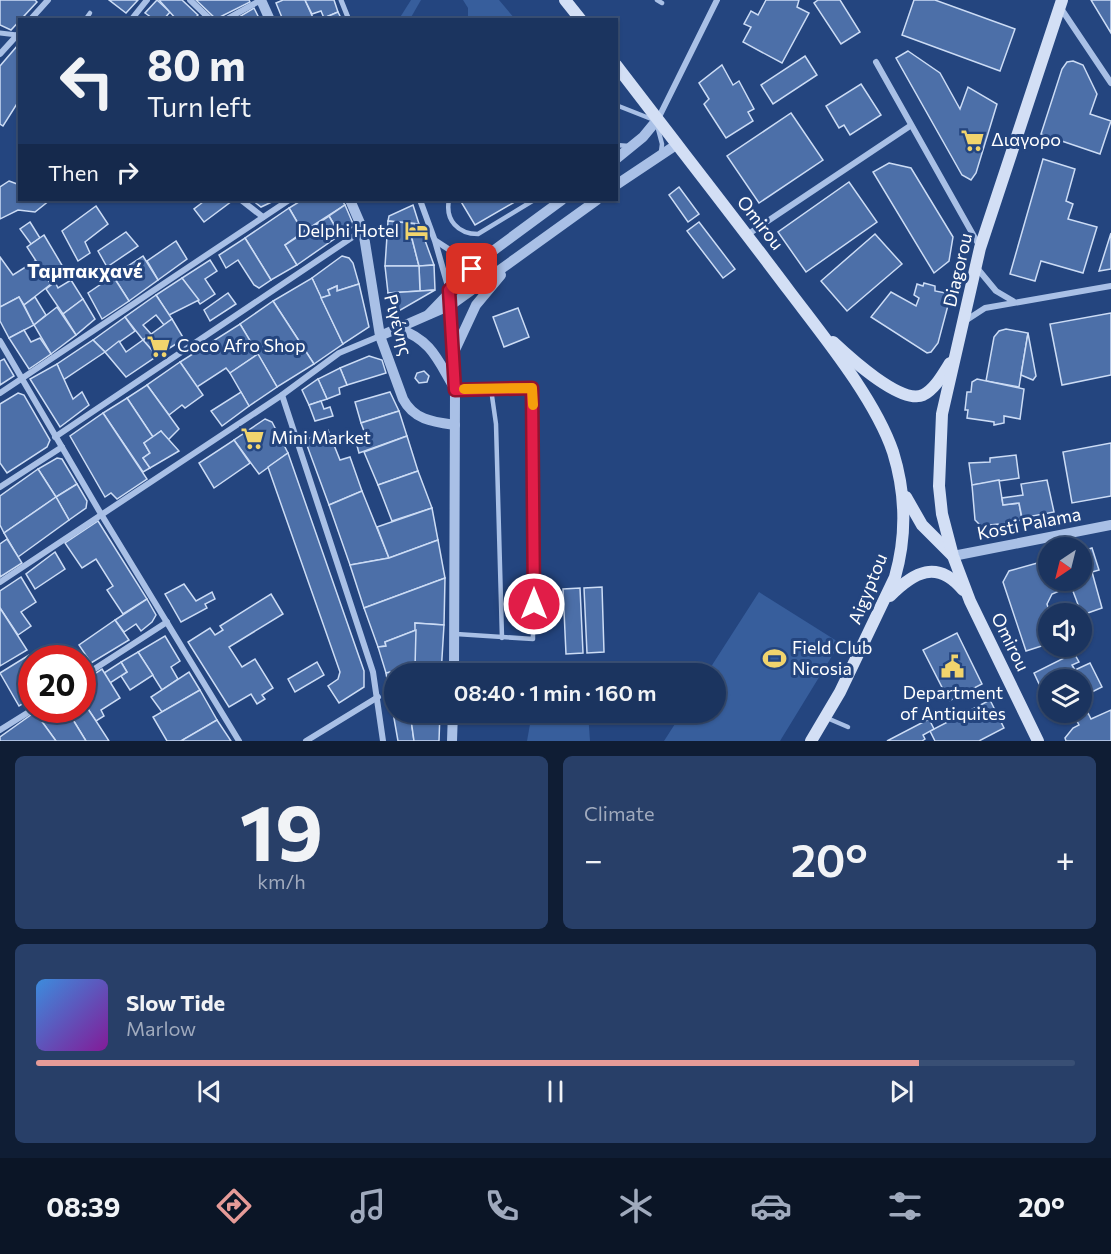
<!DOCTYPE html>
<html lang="en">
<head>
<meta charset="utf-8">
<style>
  :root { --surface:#1b345f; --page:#283f68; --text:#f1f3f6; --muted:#a0aabd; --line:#394f74; --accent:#e69b98 }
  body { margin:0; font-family:Commissioner,sans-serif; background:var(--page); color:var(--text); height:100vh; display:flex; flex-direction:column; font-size:22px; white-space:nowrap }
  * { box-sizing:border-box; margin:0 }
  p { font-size:20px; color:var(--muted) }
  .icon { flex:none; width:33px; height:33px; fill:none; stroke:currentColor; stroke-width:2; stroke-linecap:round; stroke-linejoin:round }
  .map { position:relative; height:741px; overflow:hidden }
  .sheet { display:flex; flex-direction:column; gap:15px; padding:15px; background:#0f1d34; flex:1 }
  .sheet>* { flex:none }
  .guide { position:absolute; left:18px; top:18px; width:600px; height:183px; border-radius:0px; box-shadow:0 2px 4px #0004,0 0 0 2px var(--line); background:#1b345f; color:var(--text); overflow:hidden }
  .needle { width:39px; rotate:215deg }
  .buttons { position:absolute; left:1038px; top:537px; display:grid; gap:12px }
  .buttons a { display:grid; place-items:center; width:54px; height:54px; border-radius:50%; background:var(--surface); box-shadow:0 2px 4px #0004,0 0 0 2px var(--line); font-size:30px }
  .speed { position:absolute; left:18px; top:645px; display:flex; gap:12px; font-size:30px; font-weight:700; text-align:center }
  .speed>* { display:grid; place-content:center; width:78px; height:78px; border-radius:50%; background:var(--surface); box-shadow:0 2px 4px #0004,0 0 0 2px var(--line); line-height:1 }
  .speed .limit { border:9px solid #d22; background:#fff; color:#111 }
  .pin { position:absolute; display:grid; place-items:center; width:51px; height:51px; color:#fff; margin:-26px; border-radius:12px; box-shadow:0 3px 9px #0006 }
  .me { position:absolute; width:66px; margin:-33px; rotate:0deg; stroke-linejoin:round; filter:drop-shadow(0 0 4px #0008) }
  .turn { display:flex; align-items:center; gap:21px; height:126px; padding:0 30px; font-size:27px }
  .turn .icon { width:78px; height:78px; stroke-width:2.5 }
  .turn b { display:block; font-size:42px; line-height:51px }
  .then { display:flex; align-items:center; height:57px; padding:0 30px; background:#0003; gap:12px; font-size:22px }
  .big { font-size:45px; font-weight:600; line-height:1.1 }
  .sheet .card { flex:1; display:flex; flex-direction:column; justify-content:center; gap:9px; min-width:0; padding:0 21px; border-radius:9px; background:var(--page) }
  .sheet .dial { align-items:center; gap:0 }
  .dial b { font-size:78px; line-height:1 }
  .song { display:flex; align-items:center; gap:18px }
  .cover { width:72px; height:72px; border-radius:9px; background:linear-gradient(135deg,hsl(210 70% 55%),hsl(290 70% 35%)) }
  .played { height:6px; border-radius:3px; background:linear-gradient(90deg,var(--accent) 85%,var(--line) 85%) }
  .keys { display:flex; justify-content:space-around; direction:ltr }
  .heat { display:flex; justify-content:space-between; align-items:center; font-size:33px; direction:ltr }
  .sheet .tiles { flex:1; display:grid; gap:15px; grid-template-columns:1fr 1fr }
  .card:last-child { grid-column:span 2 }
  .trip { position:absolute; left:384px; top:663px; width:342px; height:60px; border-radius:30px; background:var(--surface); box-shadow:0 2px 4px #0004,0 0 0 2px var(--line); font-weight:600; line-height:60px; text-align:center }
  .tabs { display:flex; height:96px; justify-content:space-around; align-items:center; background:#0b1526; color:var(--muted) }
  .tabs .icon { width:42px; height:42px }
  .tabs .active { color:var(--accent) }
  .tabs b { font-size:27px; color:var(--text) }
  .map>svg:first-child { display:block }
  .green { fill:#375e9c }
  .building { fill:#4c6fa8; stroke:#ccdcf5; stroke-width:1.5 }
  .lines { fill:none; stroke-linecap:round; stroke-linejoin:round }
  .service { stroke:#a9c0e6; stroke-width:4.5 }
  .pedestrian { stroke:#a9c0e6; stroke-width:5 }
  .minor { stroke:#a9c0e6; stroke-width:6 }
  .tertiary { stroke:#a9c0e6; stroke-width:10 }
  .secondary { stroke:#d3dff5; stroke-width:12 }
  .route-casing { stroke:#92132f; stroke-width:15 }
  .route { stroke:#e11d48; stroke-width:10 }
  .slow { stroke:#f59e0b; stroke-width:10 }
  .labels { text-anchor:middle; stroke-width:6; stroke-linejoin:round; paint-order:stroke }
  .poi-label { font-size:18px; fill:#fff; stroke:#24457f; text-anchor:start }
  .street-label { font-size:18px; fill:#fff; stroke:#24457f }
  .neighbourhood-label { font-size:20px; font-weight:bold; fill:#fff; stroke:#24457f }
</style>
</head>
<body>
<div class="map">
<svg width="1111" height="741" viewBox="0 0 1111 741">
  <rect width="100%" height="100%" fill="#24457f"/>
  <g class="green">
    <polygon points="411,0 421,0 410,19 399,19"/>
    <polygon points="463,0 499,0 515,19 468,19 468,8"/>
    <polygon points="759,592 840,643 780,741 664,741 682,713 716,712 716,674 707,673"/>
    <polygon points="532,713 588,713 590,741 527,741"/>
  </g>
  <g class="building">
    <polygon points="0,0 35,0 37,2 11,30 0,25"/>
    <polygon points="109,0 138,0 126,13"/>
    <polygon points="157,0 170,12 163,20 155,20 145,13"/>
    <polygon points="159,0 182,0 198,15 193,20 177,20"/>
    <polygon points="196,0 249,0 250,2 216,19"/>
    <polygon points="283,0 305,0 314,20 283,20 276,3"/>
    <polygon points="305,0 334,0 338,12 324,18 321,11 312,14"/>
    <polygon points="766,0 799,0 797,7 809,13 782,63 743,42 751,27 744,24 751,11 758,15"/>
    <polygon points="818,0 840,0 860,32 841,44 814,3"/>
    <polygon points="914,0 935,0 1015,29 1000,71 902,35"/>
    <polygon points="1091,0 1111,0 1111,33"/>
    <polygon points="254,8 260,20 234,20"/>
    <polygon points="338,12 342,20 320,20 324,18"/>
    <polygon points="18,45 20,99 3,126 0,124 0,66"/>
    <polygon points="908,51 940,73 960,109 968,87 997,104 976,173 971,180 962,175 896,58"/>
    <polygon points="805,56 817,75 773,104 761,85"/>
    <polygon points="1073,61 1083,65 1097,94 1090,114 1111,121 1100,154 1041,134 1062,69 1067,62"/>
    <polygon points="722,65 733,85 739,81 754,109 748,112 753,121 726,138 704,104 709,99 699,83"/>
    <polygon points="861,84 881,115 850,135 844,125 839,128 826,106"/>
    <polygon points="791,113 823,160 759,203 727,156"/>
    <polygon points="1043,159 1075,169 1066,201 1073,204 1068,219 1097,227 1083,273 1041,261 1035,281 1010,274"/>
    <polygon points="889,163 911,168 953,237 949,261 934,273 873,172"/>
    <polygon points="9,181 20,185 20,200 50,200 35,212 18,210 0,219 0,187"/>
    <polygon points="849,182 877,222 806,272 778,232"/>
    <polygon points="679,187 699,214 688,222 669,195"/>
    <polygon points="201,200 229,200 232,201 204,222 194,209 203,202"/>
    <polygon points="260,200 276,200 261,207 256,203"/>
    <polygon points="302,200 342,200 345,205 303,232 289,208"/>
    <polygon points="460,200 518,200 475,225"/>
    <polygon points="345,205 354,226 340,235 329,216"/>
    <polygon points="413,205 419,224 388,221 389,216"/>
    <polygon points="96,206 108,224 85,242 90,253 78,261 62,231"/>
    <polygon points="289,208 303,232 285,245 297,265 271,280 245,238"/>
    <polygon points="329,216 340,235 297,265 285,245"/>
    <polygon points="388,221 408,223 419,266 385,266"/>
    <polygon points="30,222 40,238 31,244 20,229"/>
    <polygon points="699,222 735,269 723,278 687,231"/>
    <polygon points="408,223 419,224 434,265 419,266"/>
    <polygon points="126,232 138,246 107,267 98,251"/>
    <polygon points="1111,233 1111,269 1099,271"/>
    <polygon points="875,234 902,264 847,311 821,281"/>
    <polygon points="44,235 66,272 51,284 27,247"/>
    <polygon points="245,238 271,280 259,288 254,285 238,260 226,268 219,255"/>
    <polygon points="176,241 187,259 158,280 147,261"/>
    <polygon points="143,256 158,280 129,301 113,276"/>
    <polygon points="342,256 349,258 353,263 359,284 337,291 337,286 328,290 330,295 321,298 312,278"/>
    <polygon points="0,257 13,275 35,261 51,284 24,305 19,297 0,307"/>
    <polygon points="210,260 217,271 205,279 215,294 200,304 182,278"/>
    <polygon points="434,265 435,290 420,291 419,266"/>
    <polygon points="385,266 419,266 420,291 388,293"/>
    <polygon points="113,276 129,301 102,319 88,293"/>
    <polygon points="182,278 199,300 169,315 156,295"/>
    <polygon points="312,278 343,344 314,364 273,301"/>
    <polygon points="71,280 83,299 63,314 46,289 55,282 58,288"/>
    <polygon points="924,283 935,286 935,291 951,294 938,343 931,352 927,353 871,317 891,292 916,306 919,298 914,295 917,284 923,286"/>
    <polygon points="359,284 369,327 343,344 321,298 330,295 328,290 337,286 337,291"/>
    <polygon points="435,290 397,312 388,293 420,291"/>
    <polygon points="228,293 236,304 210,321 204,310"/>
    <polygon points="156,295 172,319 164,325 156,315 143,325 151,334 143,340 125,317"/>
    <polygon points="19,297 34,325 9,338 0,321 0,307"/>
    <polygon points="35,297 46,315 34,325 24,305"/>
    <polygon points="83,299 95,319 76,335 63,314"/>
    <polygon points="273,301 314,364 277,387 240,324"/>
    <polygon points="57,307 76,335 51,354 34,325"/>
    <polygon points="518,308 529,337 504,347 493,317"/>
    <polygon points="1111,313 1111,375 1062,385 1050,324"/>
    <polygon points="125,317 135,331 105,352 93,340"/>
    <polygon points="172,319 184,339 157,356 143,340"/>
    <polygon points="240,324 258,354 230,373 226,368 197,387 180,362"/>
    <polygon points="1006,329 1028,333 1019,387 986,381 994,337 999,331"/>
    <polygon points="24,330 31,342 40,338 51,354 29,369 9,338"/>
    <polygon points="1028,333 1036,376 1033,380 1021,375"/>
    <polygon points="93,340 105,352 63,380 57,364"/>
    <polygon points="143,340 157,356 126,377 105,352 119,341 126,352"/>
    <polygon points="258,354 277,387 249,406 230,373"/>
    <polygon points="369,356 382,360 386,373 347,385 340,368"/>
    <polygon points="4,359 14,376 0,385 0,361"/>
    <polygon points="180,362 203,395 185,408 182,405 169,415 147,385"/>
    <polygon points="57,364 73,399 82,392 89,405 60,427 30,379"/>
    <polygon points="340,368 347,385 339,388 340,394 327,399 318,379"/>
    <polygon points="424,371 429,376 427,382 419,383 415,378 417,373"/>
    <polygon points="318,379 327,399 309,405 302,390"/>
    <polygon points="977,379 1024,389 1020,419 1004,416 1004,423 994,425 994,422 967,418 968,410 965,410 967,392 971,392 972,382"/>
    <polygon points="147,385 179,429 167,441 161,431 153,437 127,398"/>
    <polygon points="241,392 249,406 222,426 211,411"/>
    <polygon points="390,392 399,411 361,423 355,402"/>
    <polygon points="18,393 24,395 50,440 47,447 7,473 0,463 0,404"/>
    <polygon points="127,398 153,437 144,443 150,453 143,458 150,468 143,472 103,413"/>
    <polygon points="321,401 324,409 330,407 333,416 315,421 309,405"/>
    <polygon points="399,411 407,436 359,453 356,442 367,439 361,423"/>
    <polygon points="103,413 147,479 117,499 111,493 105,497 70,436"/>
    <polygon points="265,419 272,422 288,453 259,474 234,440"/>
    <polygon points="328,430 340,460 350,457 362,491 329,505 305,440"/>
    <polygon points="161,431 179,451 150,468 143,458 150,453 144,443"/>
    <polygon points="407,436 418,471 378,485 364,452"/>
    <polygon points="234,440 250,463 214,488 199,463"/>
    <polygon points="1111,443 1111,496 1072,503 1063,452"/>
    <polygon points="288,453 364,671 364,687 339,703 328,686 338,679 340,672 268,467"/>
    <polygon points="1016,455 1019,478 972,485 969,463 990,462 990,458"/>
    <polygon points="57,458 62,459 77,484 56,497 38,469"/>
    <polygon points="38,469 56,497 4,533 0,525 0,496"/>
    <polygon points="418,471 432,508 392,521 378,485"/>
    <polygon points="999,480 1003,505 1019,503 1022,520 1013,521 1014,526 1008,527 1007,522 999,528 998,524 981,526 975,520 972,485"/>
    <polygon points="1047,480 1054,512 1022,518 1019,503 1003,505 1002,498 1023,495 1021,484"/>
    <polygon points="77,484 87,501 86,508 69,520 56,497"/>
    <polygon points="362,491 389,558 350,565 329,505"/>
    <polygon points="56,497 69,520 18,557 4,533"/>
    <polygon points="432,508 438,540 389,558 377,527"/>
    <polygon points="98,521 147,599 123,614 107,590 113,586 96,559 82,568 65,543"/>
    <polygon points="7,539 22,563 0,577 0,544"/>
    <polygon points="438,540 445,578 364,608 350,565 389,558"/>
    <polygon points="1092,548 1099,570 1092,572 1102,608 1082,615 1071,586 1052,594 1047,604 1050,614 1048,644 1026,651 1003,582 1009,571 1048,560 1048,580 1082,580 1082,551"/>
    <polygon points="55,552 65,569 35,589 26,574"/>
    <polygon points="21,577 36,602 21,612 31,626 18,635 0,608 0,591"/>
    <polygon points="445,578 444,625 415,623 416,630 385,642 386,646 378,647 364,608"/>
    <polygon points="184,584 196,601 212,592 215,599 205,604 207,608 181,622 165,594"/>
    <polygon points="602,587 604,652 587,653 584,588"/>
    <polygon points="580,588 583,653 566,654 563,589"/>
    <polygon points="271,594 283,614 229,647 242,667 255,659 273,688 262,695 265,699 257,704 251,694 229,707 188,642 210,628 215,635 223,630 220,626"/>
    <polygon points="147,599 156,615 152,622 141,631 136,624 124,632 115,620"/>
    <polygon points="0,608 27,650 0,666"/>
    <polygon points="115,620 129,640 91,663 79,645"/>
    <polygon points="415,623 444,625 441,674 415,674"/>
    <polygon points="416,630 415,667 386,673 378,647 386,646 385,642"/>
    <polygon points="957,633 982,684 949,701 923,650"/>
    <polygon points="165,636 180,661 171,667 178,679 162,690 138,652"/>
    <polygon points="138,652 153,675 130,690 121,676 127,672 121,662"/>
    <polygon points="1074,653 1079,662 1072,665 1075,670 1090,663 1102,687 1082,697 1082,680 1048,680 1048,703 1034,673"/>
    <polygon points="29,655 32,658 32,698 19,706 0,673"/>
    <polygon points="121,662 127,672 110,683 104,673"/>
    <polygon points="317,662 324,675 295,692 288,679"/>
    <polygon points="415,667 415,674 394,674 394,712 410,712 414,741 398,741 386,673"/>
    <polygon points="102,669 120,698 101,710 104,716 96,721 82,700 82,682"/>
    <polygon points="189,672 200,690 162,712 151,697"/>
    <polygon points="200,690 217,720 181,741 167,741 153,717"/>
    <polygon points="82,700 96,721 109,741 86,741 67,710 82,710"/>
    <polygon points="990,700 1004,728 979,741 935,741 930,731"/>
    <polygon points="39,710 67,710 86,741 56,741 35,712"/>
    <polygon points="1111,710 1111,741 1066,741 1065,738 1073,728 1079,725 1076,719 1088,713 1091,719"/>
    <polygon points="35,712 56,741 0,741 0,737"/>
    <polygon points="410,712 440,712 439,741 414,741"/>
    <polygon points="929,719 934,729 923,735 925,739 922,741 887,741"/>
    <polygon points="217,720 231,741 181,741"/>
  </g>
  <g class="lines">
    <g class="service">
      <polyline points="657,0 662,3"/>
      <polyline points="85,20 90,13"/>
      <polyline points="616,105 654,120"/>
      <polyline points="657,125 662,144 661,152"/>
      <polyline points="616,145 629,146"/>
      <path d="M449,200C445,220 458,234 478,234L534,200"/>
      <polyline points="491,389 496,424 502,638"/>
      <polyline points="456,634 533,639 532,389 456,390"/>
      <polyline points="827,718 848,727"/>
    </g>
    <g class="pedestrian">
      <polyline points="341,0 349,20"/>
      <polyline points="0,33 17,35"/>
    </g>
    <g class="minor">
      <polyline points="190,0 211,20"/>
      <polyline points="1060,7 1111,83"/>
      <polyline points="30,20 48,0"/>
      <polyline points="131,20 147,0"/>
      <polyline points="225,20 261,0"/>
      <polyline points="0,54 20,32"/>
      <polyline points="876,62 980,247"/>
      <polyline points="658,119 717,0"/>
      <polyline points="241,200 263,217"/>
      <polyline points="420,200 435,241 449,290"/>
      <polyline points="747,235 910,126"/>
      <polyline points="436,241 456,254 481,259"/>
      <polyline points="977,268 996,291 1013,301"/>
      <polyline points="965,321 985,308 1111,286"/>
      <polyline points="0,341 101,514 239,741"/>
      <polyline points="0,393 289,200"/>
      <polyline points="282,395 373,672 383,741"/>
      <polyline points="55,437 363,230"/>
      <polyline points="0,487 62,447"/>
      <polyline points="0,582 282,395 339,353 380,336"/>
      <polyline points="82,677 167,622"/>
      <polyline points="0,730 32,710"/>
      <polyline points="306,741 378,697"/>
    </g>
    <g class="tertiary">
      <polyline points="261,0 270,20"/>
      <polyline points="616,159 643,137 657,120"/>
      <polyline points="616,185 676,145"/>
      <path d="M350,200L363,230L380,336L403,399C414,420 433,422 455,425"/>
      <polyline points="449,290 455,390 454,674"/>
      <polyline points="429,314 482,259 562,200"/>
      <path d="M399,329C432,340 438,361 455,389"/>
      <polyline points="380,336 451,305 597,200"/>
      <polyline points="456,348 476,305 501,275"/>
      <polyline points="953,556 1111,525"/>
      <polyline points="452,741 453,712"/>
    </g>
    <g class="secondary">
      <polyline points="565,0 581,20"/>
      <path d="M616,65C674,141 733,216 790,292C824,337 875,399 893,452C906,494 907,535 895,577L840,692L811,741"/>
      <path d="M833,342C849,357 901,405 923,395C935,389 943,374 950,363"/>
      <polyline points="906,497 922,525 952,555"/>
      <path d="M890,596C914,572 937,559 963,590"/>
      <polyline points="1038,741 970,601 953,556 942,514 939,486 942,414 980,248 1062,0"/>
    </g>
  </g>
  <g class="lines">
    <defs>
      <polyline id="route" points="472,269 449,290 455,390 532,388 534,604"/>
    </defs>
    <use href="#route" class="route-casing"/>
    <use href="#route" class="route"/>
    <polyline class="slow" points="464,389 532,388 533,405"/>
  </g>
  <defs>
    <symbol id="supermarket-bare" viewBox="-9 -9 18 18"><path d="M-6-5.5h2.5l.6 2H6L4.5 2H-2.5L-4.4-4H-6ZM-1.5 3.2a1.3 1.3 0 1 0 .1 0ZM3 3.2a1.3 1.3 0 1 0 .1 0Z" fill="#f1d46d" stroke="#24457f" stroke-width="2.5" paint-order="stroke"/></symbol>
    <symbol id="hotel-bare" viewBox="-9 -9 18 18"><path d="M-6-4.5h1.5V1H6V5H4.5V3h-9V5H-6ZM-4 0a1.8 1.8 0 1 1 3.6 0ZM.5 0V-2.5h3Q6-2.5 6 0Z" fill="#f1d46d" stroke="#24457f" stroke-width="2.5" paint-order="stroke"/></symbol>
    <symbol id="stadium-bare" viewBox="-9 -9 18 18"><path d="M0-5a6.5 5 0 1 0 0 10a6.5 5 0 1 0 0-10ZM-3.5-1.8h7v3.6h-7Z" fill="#f1d46d" stroke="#24457f" stroke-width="2.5" paint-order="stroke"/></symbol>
    <symbol id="civic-bare" viewBox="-9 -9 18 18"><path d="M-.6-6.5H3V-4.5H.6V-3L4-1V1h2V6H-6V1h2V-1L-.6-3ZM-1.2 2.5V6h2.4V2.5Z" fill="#f1d46d" stroke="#24457f" stroke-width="2.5" paint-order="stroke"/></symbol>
  </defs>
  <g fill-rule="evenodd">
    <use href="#supermarket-bare" x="956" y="124" width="33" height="33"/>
    <use href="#hotel-bare" x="400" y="214" width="33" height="33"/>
    <use href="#supermarket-bare" x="142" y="330" width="33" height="33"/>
    <use href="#supermarket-bare" x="236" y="422" width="33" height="33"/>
    <use href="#stadium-bare" x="758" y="642" width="33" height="33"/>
    <use href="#civic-bare" x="936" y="650" width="33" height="33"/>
  </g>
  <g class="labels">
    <g class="poi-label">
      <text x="991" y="146">Διαγορο</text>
      <text x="399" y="237" text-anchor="end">Delphi Hotel</text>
      <text x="177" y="352">Coco Afro Shop</text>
      <text x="271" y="444">Mini Market</text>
      <text x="792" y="654">Field Club<tspan x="792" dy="21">Nicosia</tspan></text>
      <text x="953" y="699" text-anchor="middle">Department<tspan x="953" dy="21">of Antiquites</tspan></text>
    </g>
    <g class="street-label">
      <text transform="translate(760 223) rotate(52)" y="6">Omirou</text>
      <text transform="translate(958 270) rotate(-77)" y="6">Diagorou</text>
      <text transform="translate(398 325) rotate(75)" y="6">Ριγένης</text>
      <text transform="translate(1029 524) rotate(-11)" y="6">Kosti Palama</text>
      <text transform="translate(868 589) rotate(-68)" y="6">Aigyptou</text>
      <text transform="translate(1010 642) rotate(64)" y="6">Omirou</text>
    </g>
    <g class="neighbourhood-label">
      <text x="85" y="278">Ταμπακχανέ</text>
    </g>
  </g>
</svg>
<div class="buttons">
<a><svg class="needle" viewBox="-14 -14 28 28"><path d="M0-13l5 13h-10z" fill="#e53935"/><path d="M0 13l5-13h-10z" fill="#a0aabd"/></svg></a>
<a><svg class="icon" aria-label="sound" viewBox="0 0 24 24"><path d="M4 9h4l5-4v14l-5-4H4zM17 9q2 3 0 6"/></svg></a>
<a><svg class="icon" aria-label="layers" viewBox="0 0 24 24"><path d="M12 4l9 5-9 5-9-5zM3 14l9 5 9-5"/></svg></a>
</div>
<div class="speed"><div class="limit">20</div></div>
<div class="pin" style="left:472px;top:269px;background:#d93025"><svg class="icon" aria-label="arrive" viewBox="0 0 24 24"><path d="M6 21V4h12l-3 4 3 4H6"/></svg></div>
<svg class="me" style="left:534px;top:604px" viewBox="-20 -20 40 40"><circle r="17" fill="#e11d48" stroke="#fff" stroke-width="3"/><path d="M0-11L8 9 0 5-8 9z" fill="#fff"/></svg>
<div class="trip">08:40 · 1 min · 160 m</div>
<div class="guide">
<div class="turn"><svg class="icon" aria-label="left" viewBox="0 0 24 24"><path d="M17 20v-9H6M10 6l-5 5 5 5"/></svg><div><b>80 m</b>Turn left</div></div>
<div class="then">Then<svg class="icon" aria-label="right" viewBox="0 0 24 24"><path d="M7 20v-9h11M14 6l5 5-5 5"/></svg></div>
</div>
</div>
<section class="sheet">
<div class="tiles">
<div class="card dial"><b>19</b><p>km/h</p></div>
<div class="card"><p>Climate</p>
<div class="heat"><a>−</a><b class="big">20°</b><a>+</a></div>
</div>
<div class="card">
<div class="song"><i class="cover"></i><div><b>Slow Tide</b><p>Marlow</p></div></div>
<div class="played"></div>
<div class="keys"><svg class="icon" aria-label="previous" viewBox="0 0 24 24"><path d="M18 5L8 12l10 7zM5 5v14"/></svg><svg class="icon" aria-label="pause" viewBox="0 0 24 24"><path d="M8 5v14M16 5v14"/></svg><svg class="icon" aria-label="next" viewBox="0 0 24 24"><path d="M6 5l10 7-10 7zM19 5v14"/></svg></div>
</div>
</div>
</section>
<nav class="tabs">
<b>08:39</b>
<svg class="icon active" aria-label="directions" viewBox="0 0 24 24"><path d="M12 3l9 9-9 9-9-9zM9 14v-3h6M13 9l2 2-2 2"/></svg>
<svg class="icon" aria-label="music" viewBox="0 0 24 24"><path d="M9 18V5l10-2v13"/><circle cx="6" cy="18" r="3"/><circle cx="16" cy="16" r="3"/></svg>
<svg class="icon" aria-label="phone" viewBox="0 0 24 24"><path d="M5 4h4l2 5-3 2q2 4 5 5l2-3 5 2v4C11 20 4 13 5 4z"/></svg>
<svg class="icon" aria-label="climate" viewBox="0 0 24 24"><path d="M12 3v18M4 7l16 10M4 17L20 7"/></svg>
<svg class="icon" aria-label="car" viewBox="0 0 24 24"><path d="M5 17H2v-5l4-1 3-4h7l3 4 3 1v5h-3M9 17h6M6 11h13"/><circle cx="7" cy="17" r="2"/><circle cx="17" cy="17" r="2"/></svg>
<svg class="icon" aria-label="filters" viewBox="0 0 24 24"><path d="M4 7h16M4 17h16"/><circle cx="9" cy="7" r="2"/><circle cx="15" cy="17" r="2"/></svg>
<b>20°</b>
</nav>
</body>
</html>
